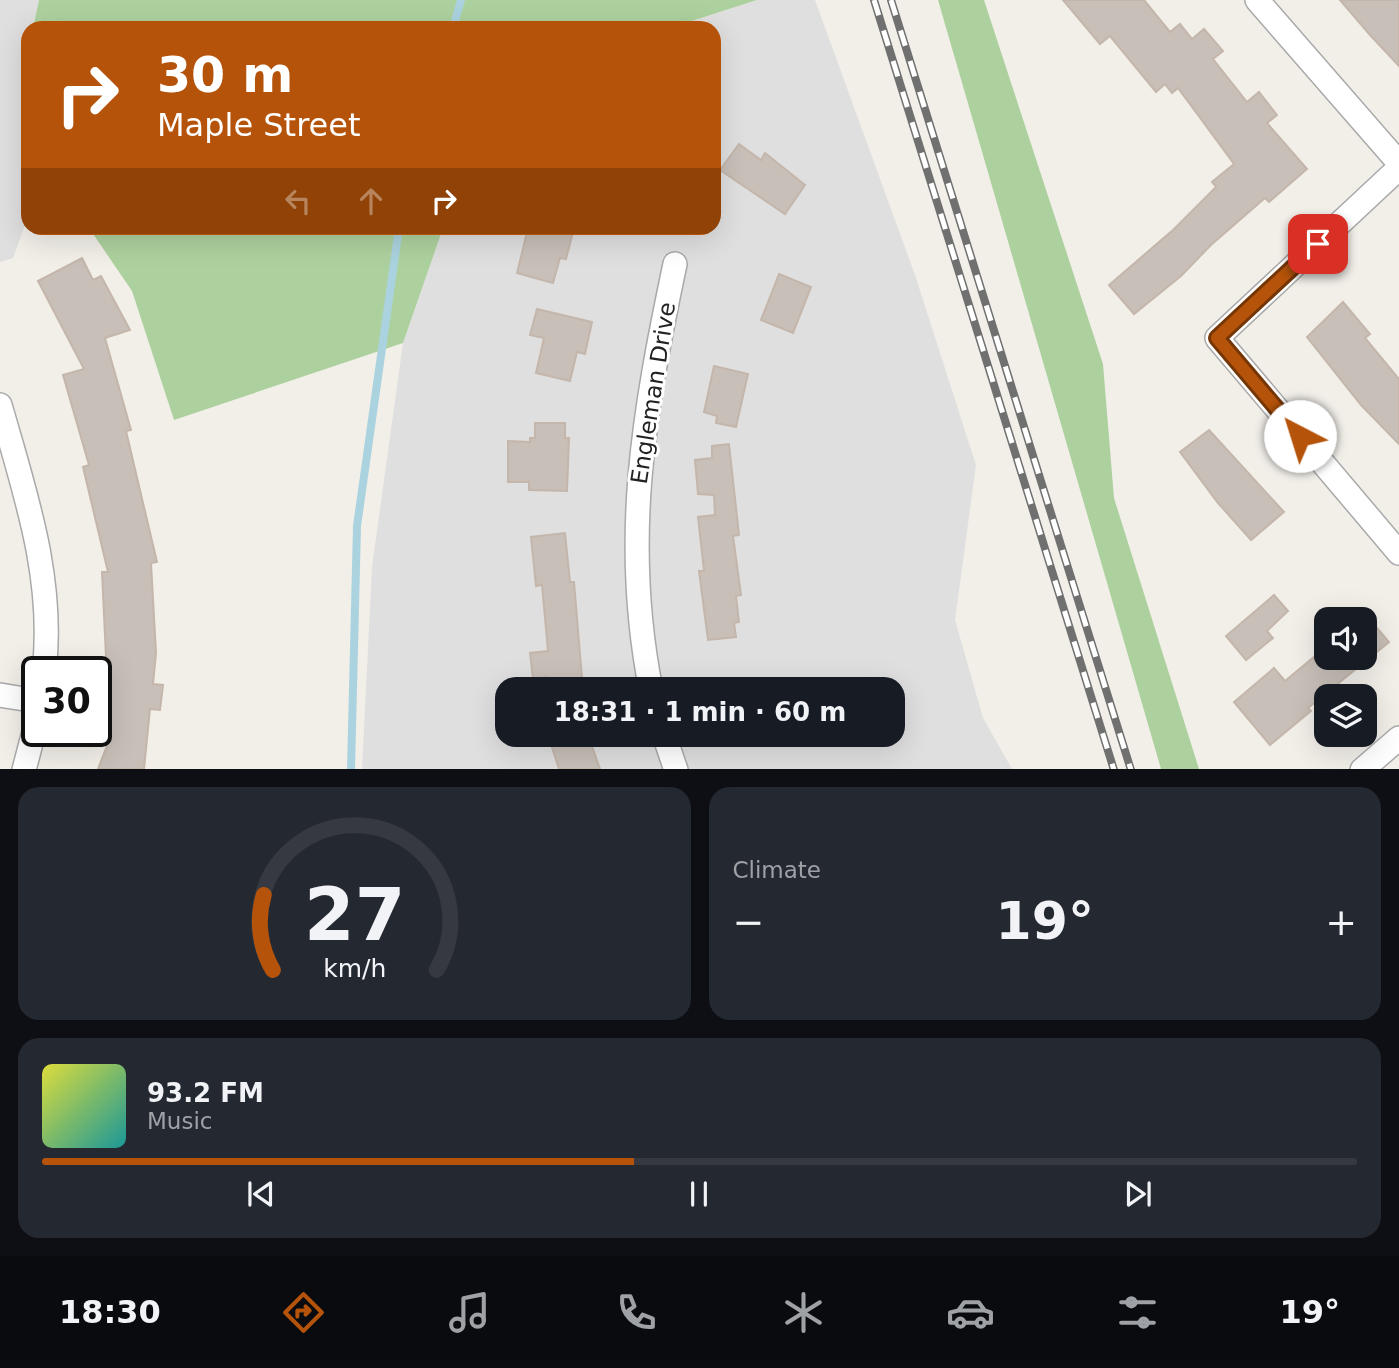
<!DOCTYPE html>
<html lang="en">
<head>
<meta charset="utf-8">
<style>
  :root { --surface:#171b24; --page:#242831; --text:#f1f3f6; --muted:#9ea1a6; --line:#363941; --accent:#b45309 }
  body { margin:0; font-family:"DejaVu Sans",sans-serif; background:var(--page); color:var(--text); height:100vh; display:flex; flex-direction:column; font-size:26px; white-space:nowrap }
  * { box-sizing:border-box; margin:0 }
  p { font-size:23px; color:var(--muted) }
  .icon { flex:none; width:38px; height:38px; fill:none; stroke:currentColor; stroke-width:2; stroke-linecap:round; stroke-linejoin:round }
  .map { position:relative; height:769px; overflow:hidden }
  .sheet { display:flex; flex-direction:column; gap:18px; padding:18px; background:#0d0f14; flex:1 }
  .sheet>* { flex:none }
  .hud { position:absolute; left:21px; top:21px; width:700px; height:214px; border-radius:21px; box-shadow:0 7px 28px #0002; background:#b45309; color:#fff; overflow:hidden }
  .tools { position:absolute; left:1314px; top:607px; display:grid; gap:14px }
  .tools a { display:grid; place-items:center; width:63px; height:63px; border-radius:14px; background:var(--surface); box-shadow:0 7px 28px #0002; font-size:35px }
  .speed { position:absolute; left:21px; top:656px; display:flex; gap:14px; font-size:35px; font-weight:700; text-align:center }
  .speed>* { display:grid; place-content:center; width:91px; height:91px; border-radius:50%; background:var(--surface); box-shadow:0 7px 28px #0002; line-height:1 }
  .speed .limit { border:4px solid #111; border-radius:10px; background:#fff; color:#111 }
  .pin { position:absolute; display:grid; place-items:center; width:60px; height:60px; color:#fff; margin:-30px; border-radius:14px; box-shadow:0 4px 10px #0006 }
  .me { position:absolute; width:77px; margin:-38px; rotate:320deg; stroke-linejoin:round; filter:drop-shadow(0 0 5px #0008) }
  .turn { display:flex; align-items:center; gap:24px; height:147px; padding:0 21px; font-size:32px }
  .turn .icon { width:91px; height:91px; stroke-width:2.5 }
  .turn b { display:block; font-size:49px; line-height:60px }
  .lanes { display:flex; align-items:center; height:66px; padding:0 21px; background:#0003; justify-content:center; gap:35px; direction:ltr }
  .lanes .off { opacity:.35 }
  .big { font-size:52px; font-weight:600; line-height:1.1 }
  .sheet .card { flex:1; display:flex; flex-direction:column; justify-content:center; gap:10px; min-width:0; padding:0 24px; border-radius:21px; background:var(--page) }
  .sheet .dial { align-items:center; gap:0 }
  .dial svg { height:182px; overflow:visible; fill:none; stroke:var(--line); stroke-width:7; stroke-linecap:round; text-anchor:middle }
  .dial text { fill:var(--text); stroke:none }
  .song { display:flex; align-items:center; gap:21px }
  .cover { width:84px; height:84px; border-radius:10px; background:linear-gradient(135deg,hsl(60 70% 55%),hsl(180 70% 35%)) }
  .played { height:7px; border-radius:4px; background:linear-gradient(90deg,var(--accent) 45%,var(--line) 45%) }
  .keys { display:flex; justify-content:space-around; direction:ltr }
  .heat { display:flex; justify-content:space-between; align-items:center; font-size:38px; direction:ltr }
  .sheet .tiles { flex:1; display:grid; gap:18px; grid-template-columns:1fr 1fr }
  .card:last-child { grid-column:span 2 }
  .trip { position:absolute; left:495px; top:677px; width:410px; height:70px; border-radius:21px; background:var(--surface); box-shadow:0 7px 28px #0002; font-weight:600; line-height:70px; text-align:center }
  .tab-bar { display:flex; height:112px; justify-content:space-around; align-items:center; background:#090b0e; color:var(--muted) }
  .tab-bar .icon { width:49px; height:49px }
  .tab-bar .active { color:var(--accent) }
  .tab-bar b { font-size:32px; color:var(--text) }
  .map>svg:first-child { display:block }
  .residential { fill:#e0dfdf; fill-rule:evenodd }
  .forest { fill:#add19e }
  .lines { fill:none; stroke-linecap:round; stroke-linejoin:round }
  .stream { stroke:#aad3df; stroke-width:8 }
  .building { fill:#c7bfb8; stroke:#c4b6ab; stroke-width:2 }
  .minor-casing { stroke:#a9a9a9; stroke-width:26 }
  .minor { stroke:#fff; stroke-width:23 }
  .rail-casing { stroke:#707070; stroke-width:8 }
  .rail { stroke:#fff; stroke-width:5; stroke-dasharray:16; stroke-linecap:butt }
  .route-casing { stroke:#753606; stroke-width:18 }
  .route { stroke:#b45309; stroke-width:12 }
  .labels { text-anchor:middle; stroke-width:6; stroke-linejoin:round; paint-order:stroke }
  .street-label { font-size:23px; fill:#222; stroke:#fff }
</style>
</head>
<body>
<div class="map">
<svg width="1399" height="770" viewBox="0 0 1399 770">
  <rect width="100%" height="100%" fill="#f2efe9"/>
  <g class="residential">
    <polygon points="0,0 39,0 33,28 28,28 28,217 13,258 0,262"/>
    <path d="M757,0H815L915,275L976,465L955,620L983,718L1012,769L362,770L372,567L403,343L443,228H714V28H670ZM508,690H892V735H508Z"/>
  </g>
  <g class="forest">
    <polygon points="39,0 757,0 670,28 33,28"/>
    <polygon points="938,0 984,0 1103,364 1114,498 1199,769 1161,769"/>
    <polygon points="89,228 443,228 403,343 174,420 132,291"/>
  </g>
  <g class="lines">
    <g class="stream">
      <polyline points="453,28 461,0"/>
      <polyline points="351,770 357,526 399,228"/>
    </g>
  </g>
  <g class="building">
    <polygon points="1063,0 1144,0 1170,32 1180,24 1192,39 1204,29 1223,51 1213,59 1247,102 1259,92 1277,115 1267,123 1307,169 1269,202 1265,198 1211,245 1181,276 1134,314 1109,285 1173,230 1216,187 1212,182 1234,164 1178,88 1172,93 1165,84 1156,92 1110,36 1100,44"/>
    <polygon points="1340,0 1399,0 1399,66 1370,35"/>
    <polygon points="739,144 761,160 765,153 805,185 785,214 720,170"/>
    <polygon points="528,228 574,228 566,259 560,258 553,283 517,273"/>
    <polygon points="82,258 93,280 101,276 130,330 105,338 131,430 126,431 157,562 151,563 156,653 153,684 163,685 160,710 150,709 144,769 98,769 108,743 98,742 106,657 102,572 108,572 83,467 89,465 63,375 84,369 38,281"/>
    <polygon points="779,274 811,287 793,333 761,320"/>
    <polygon points="1343,302 1370,334 1365,338 1399,379 1399,444 1361,405 1307,337"/>
    <polygon points="537,309 592,322 585,354 577,352 570,381 536,373 544,338 530,335"/>
    <polygon points="714,366 748,374 736,427 716,423 717,416 704,412"/>
    <polygon points="535,423 565,423 565,438 569,438 567,491 529,490 529,482 508,482 508,441 530,442 530,438 535,438"/>
    <polygon points="1209,430 1284,512 1251,540 1218,503 1180,452"/>
    <polygon points="729,444 739,535 733,536 741,595 736,596 739,622 734,623 736,637 708,640 699,571 704,571 698,517 715,515 714,495 698,494 695,460 712,458 712,446"/>
    <polygon points="565,533 570,582 574,582 583,690 548,690 547,677 533,679 530,653 548,651 542,585 536,586 531,537"/>
    <polygon points="1274,595 1288,611 1267,631 1273,638 1246,660 1226,636"/>
    <polygon points="1366,615 1389,642 1308,708 1311,711 1270,745 1234,702 1274,668 1285,681 1326,647 1326,658 1365,658 1365,620 1360,620"/>
    <polygon points="548,735 588,735 600,769 559,769"/>
  </g>
  <g class="lines">
    <defs>
      <g id="minor">
        <polyline points="1257,0 1399,163"/>
        <polyline points="1399,168 1217,338 1399,553"/>
        <path d="M0,405C25,493 55,579 44,672"/>
        <path d="M651,690C621,539 644,411 675,264"/>
        <polyline points="0,695 37,701"/>
        <polyline points="664,735 676,770"/>
        <polyline points="24,770 37,720"/>
        <polyline points="1362,770 1399,738"/>
      </g>
    </defs>
    <use href="#minor" class="minor-casing"/>
    <use href="#minor" class="minor"/>
    <defs>
      <g id="rail">
        <polyline points="874,0 1114,770"/>
        <polyline points="891,0 1131,770"/>
      </g>
    </defs>
    <use href="#rail" class="rail-casing"/>
    <use href="#rail" class="rail"/>
  </g>
  <g class="lines">
    <defs>
      <polyline id="route" points="1300,436 1217,338 1318,244"/>
    </defs>
    <use href="#route" class="route-casing"/>
    <use href="#route" class="route"/>
  </g>
  <g class="labels">
    <g class="street-label">
      <text transform="translate(653 393) rotate(-81)" y="8">Engleman Drive</text>
    </g>
  </g>
</svg>
<div class="tools">
<a><svg class="icon" aria-label="sound" viewBox="0 0 24 24"><path d="M4 9h4l5-4v14l-5-4H4zM17 9q2 3 0 6"/></svg></a>
<a><svg class="icon" aria-label="layers" viewBox="0 0 24 24"><path d="M12 4l9 5-9 5-9-5zM3 14l9 5 9-5"/></svg></a>
</div>
<div class="speed"><div class="limit">30</div></div>
<div class="pin" style="left:1318px;top:244px;background:#d93025"><svg class="icon" aria-label="arrive" viewBox="0 0 24 24"><path d="M6 21V4h12l-3 4 3 4H6"/></svg></div>
<svg class="me" style="left:1300px;top:436px" viewBox="-20 -20 40 40"><circle r="19" fill="#fff"/><path d="M0-13L10 11 0 6-10 11z" fill="#b45309"/></svg>
<div class="trip">18:31 · 1 min · 60 m</div>
<div class="hud">
<div class="turn"><svg class="icon" aria-label="right" viewBox="0 0 24 24"><path d="M7 20v-9h11M14 6l5 5-5 5"/></svg><div><b>30 m</b>Maple Street</div></div>
<div class="lanes"><svg class="icon off" aria-label="left" viewBox="0 0 24 24"><path d="M17 20v-9H6M10 6l-5 5 5 5"/></svg><svg class="icon off" aria-label="ahead" viewBox="0 0 24 24"><path d="M12 20V5M6 11l6-6 6 6"/></svg><svg class="icon" aria-label="right" viewBox="0 0 24 24"><path d="M7 20v-9h11M14 6l5 5-5 5"/></svg></div>
</div>
</div>
<section class="sheet">
<div class="tiles">
<div class="card dial"><svg viewBox="0 0 100 80">
<path d="M14 69A42 42 0 1 1 86 69"/>
<path d="M14 69A42 42 0 0 1 10 36" stroke="#b45309"/>
<text x="50" y="56" font-size="32" font-weight="700">27</text>
<text x="50" y="72" font-size="11">km/h</text>
</svg></div>
<div class="card"><p>Climate</p>
<div class="heat"><a>−</a><b class="big">19°</b><a>+</a></div>
</div>
<div class="card">
<div class="song"><i class="cover"></i><div><b>93.2 FM</b><p>Music</p></div></div>
<div class="played"></div>
<div class="keys"><svg class="icon" aria-label="previous" viewBox="0 0 24 24"><path d="M18 5L8 12l10 7zM5 5v14"/></svg><svg class="icon" aria-label="pause" viewBox="0 0 24 24"><path d="M8 5v14M16 5v14"/></svg><svg class="icon" aria-label="next" viewBox="0 0 24 24"><path d="M6 5l10 7-10 7zM19 5v14"/></svg></div>
</div>
</div>
</section>
<nav class="tab-bar">
<b>18:30</b>
<svg class="icon active" aria-label="directions" viewBox="0 0 24 24"><path d="M12 3l9 9-9 9-9-9zM9 14v-3h6M13 9l2 2-2 2"/></svg>
<svg class="icon" aria-label="music" viewBox="0 0 24 24"><path d="M9 18V5l10-2v13"/><circle cx="6" cy="18" r="3"/><circle cx="16" cy="16" r="3"/></svg>
<svg class="icon" aria-label="phone" viewBox="0 0 24 24"><path d="M5 4h4l2 5-3 2q2 4 5 5l2-3 5 2v4C11 20 4 13 5 4z"/></svg>
<svg class="icon" aria-label="climate" viewBox="0 0 24 24"><path d="M12 3v18M4 7l16 10M4 17L20 7"/></svg>
<svg class="icon" aria-label="car" viewBox="0 0 24 24"><path d="M5 17H2v-5l4-1 3-4h7l3 4 3 1v5h-3M9 17h6M6 11h13"/><circle cx="7" cy="17" r="2"/><circle cx="17" cy="17" r="2"/></svg>
<svg class="icon" aria-label="filters" viewBox="0 0 24 24"><path d="M4 7h16M4 17h16"/><circle cx="9" cy="7" r="2"/><circle cx="15" cy="17" r="2"/></svg>
<b>19°</b>
</nav>
</body>
</html>
